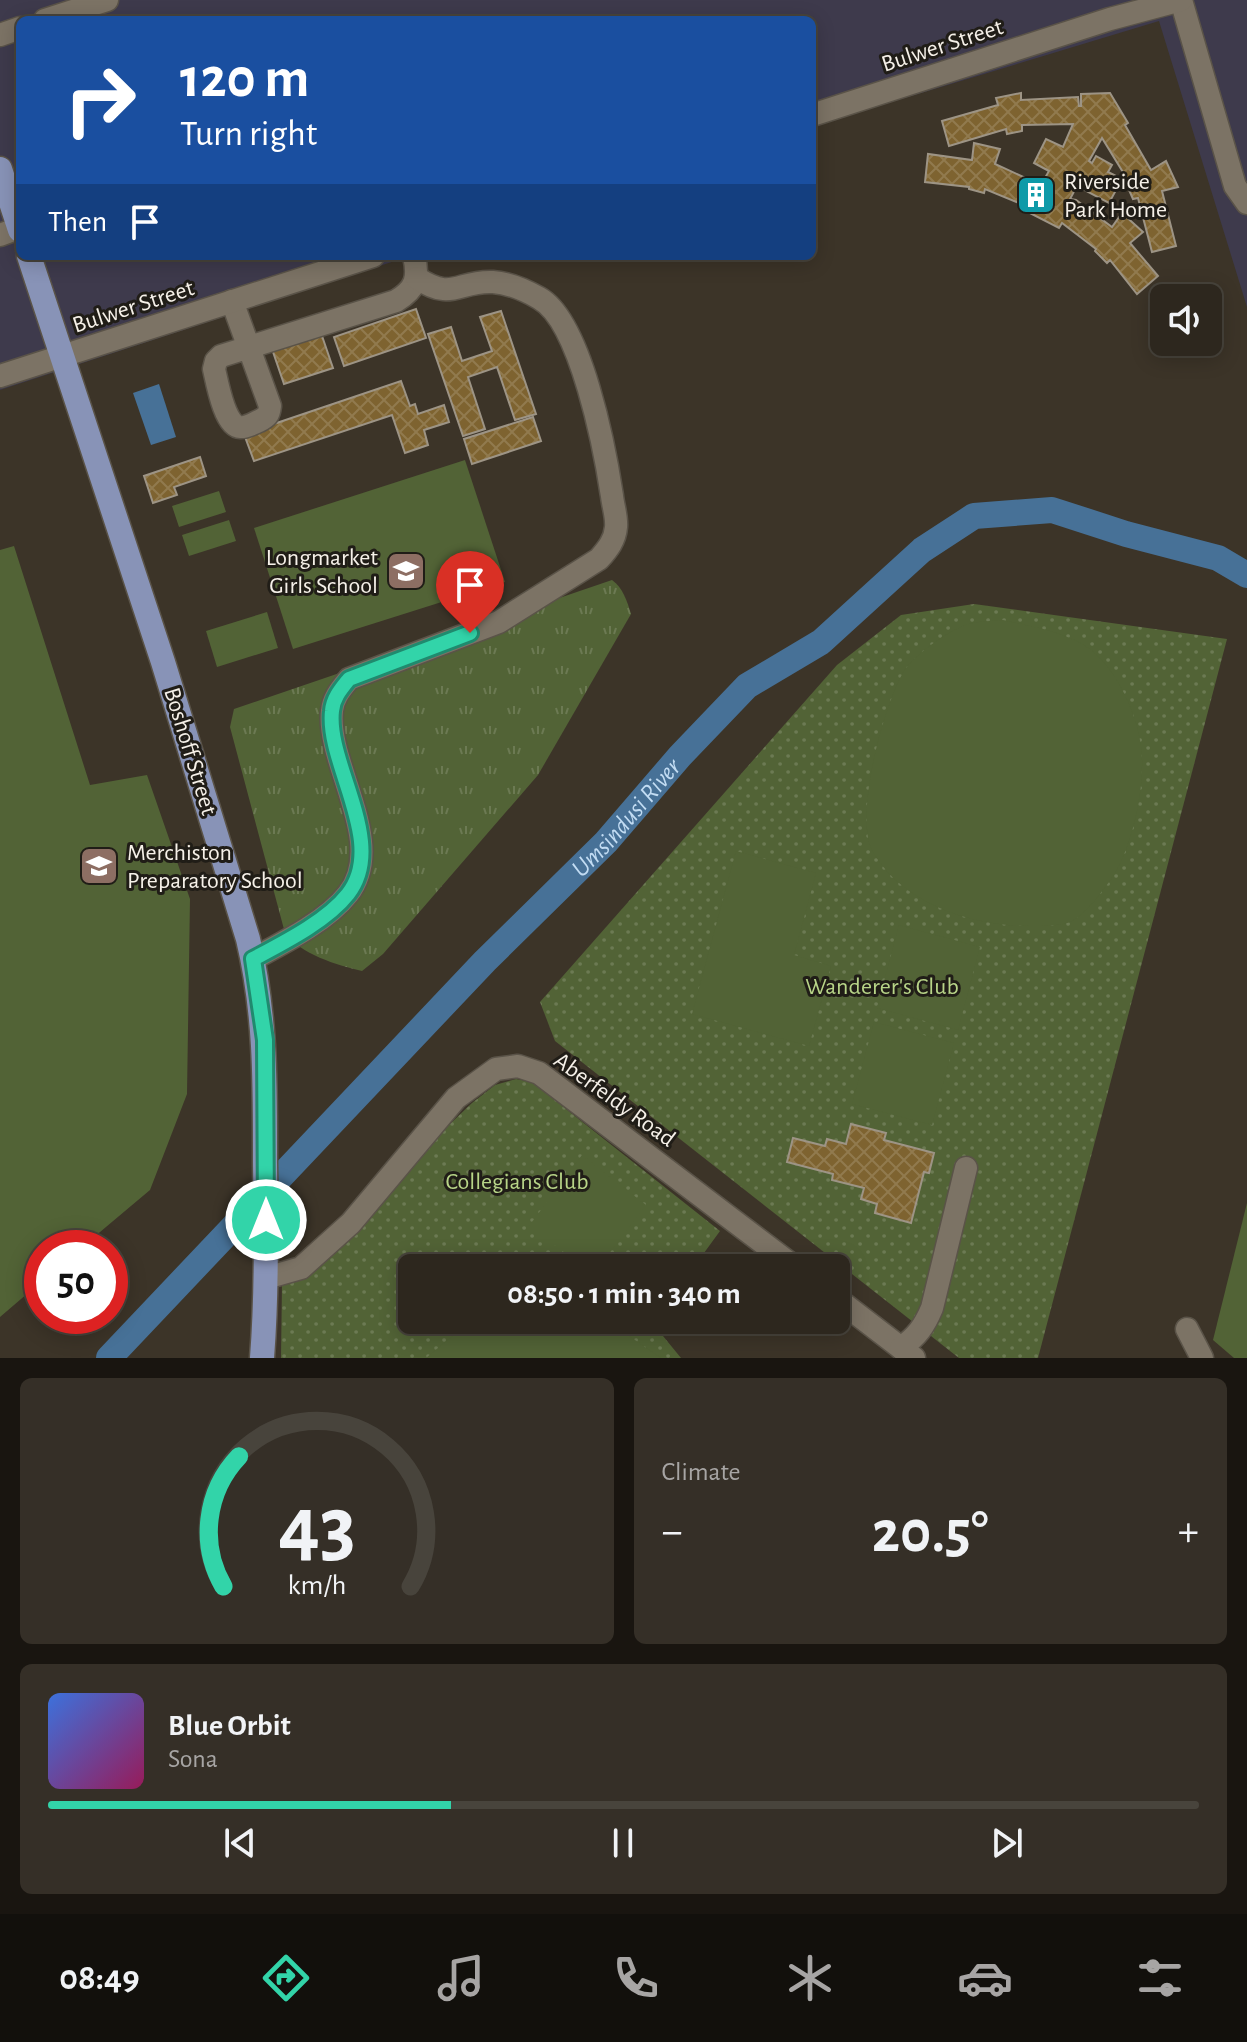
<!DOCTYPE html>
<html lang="en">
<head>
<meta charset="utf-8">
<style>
  :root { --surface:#2d271e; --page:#352f27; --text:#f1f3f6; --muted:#a7a5a4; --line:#48443c; --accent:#32d4a9 }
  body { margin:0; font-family:"Alegreya Sans",sans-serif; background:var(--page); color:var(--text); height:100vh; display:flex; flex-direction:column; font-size:30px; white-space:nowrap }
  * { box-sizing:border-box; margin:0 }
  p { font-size:26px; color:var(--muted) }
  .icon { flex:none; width:44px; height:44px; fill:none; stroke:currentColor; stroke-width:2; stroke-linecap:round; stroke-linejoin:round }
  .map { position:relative; height:1358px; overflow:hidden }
  .drawer { display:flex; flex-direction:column; gap:20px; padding:20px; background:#191510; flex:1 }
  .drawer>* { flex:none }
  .hud { position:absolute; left:16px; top:16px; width:800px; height:244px; border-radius:12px; box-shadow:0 4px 20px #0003,0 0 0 2px var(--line); background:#1a4fa0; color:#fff; overflow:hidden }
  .fabs { position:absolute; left:1150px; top:284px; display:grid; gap:16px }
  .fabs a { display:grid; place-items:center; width:72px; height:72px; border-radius:12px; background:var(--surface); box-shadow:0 4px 20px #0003,0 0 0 2px var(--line); font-size:40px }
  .speed { position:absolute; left:24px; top:1230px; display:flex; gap:16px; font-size:40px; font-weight:700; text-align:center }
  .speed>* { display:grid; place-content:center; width:104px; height:104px; border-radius:50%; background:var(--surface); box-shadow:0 4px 20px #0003,0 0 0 2px var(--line); line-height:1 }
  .speed .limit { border:12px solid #d22; background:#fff; color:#111 }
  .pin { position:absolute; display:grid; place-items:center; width:68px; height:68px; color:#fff; margin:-82px -34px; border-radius:50% 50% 50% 0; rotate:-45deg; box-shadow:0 0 8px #0007 }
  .pin .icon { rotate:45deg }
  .me { position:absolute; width:88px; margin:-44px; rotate:0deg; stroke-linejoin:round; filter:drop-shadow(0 0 6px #0008) }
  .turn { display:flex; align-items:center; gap:28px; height:168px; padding:0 32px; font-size:36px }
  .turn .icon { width:104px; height:104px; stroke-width:2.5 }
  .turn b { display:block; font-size:56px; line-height:68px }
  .then { display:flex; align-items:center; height:76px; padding:0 32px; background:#0003; gap:16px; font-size:30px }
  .big { font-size:60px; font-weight:700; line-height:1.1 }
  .drawer .tile { flex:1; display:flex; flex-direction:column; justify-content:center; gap:12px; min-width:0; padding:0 28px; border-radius:12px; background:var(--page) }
  .drawer .dial { align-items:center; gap:0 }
  .dial svg { height:208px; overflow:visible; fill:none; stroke:var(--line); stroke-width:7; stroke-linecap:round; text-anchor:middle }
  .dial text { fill:var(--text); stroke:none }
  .song { display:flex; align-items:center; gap:24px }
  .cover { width:96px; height:96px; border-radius:12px; background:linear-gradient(135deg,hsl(220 70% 55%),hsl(330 70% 35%)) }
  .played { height:8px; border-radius:4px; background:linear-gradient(90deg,var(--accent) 35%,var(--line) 35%) }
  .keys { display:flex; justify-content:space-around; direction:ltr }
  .heat { display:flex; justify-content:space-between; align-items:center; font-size:44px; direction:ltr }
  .drawer .tiles { flex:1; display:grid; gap:20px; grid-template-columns:1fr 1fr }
  .tile:last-child { grid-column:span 2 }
  .trip { position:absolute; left:398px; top:1254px; width:452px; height:80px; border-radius:12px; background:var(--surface); box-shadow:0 4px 20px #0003,0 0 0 2px var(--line); font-weight:700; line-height:80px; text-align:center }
  .dock { display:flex; height:128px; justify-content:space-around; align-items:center; background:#12100c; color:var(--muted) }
  .dock .icon { width:56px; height:56px }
  .dock .active { color:var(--accent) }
  .dock b { font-size:36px; color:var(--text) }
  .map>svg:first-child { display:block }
  .commercial { fill:#3e3a4c }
  .grass { fill:url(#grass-tufts) }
  .park { fill:url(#park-dots) }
  .pitch { fill:#526336 }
  .water { fill:#477197 }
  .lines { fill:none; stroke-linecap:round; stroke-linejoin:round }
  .river { stroke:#477197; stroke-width:26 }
  .building { fill:url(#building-cross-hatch); stroke:#9d9485; stroke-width:2 }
  .minor-casing { stroke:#5a5348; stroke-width:25 }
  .major-casing { stroke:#5a5348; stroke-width:27 }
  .minor { stroke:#7c7365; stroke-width:22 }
  .major { stroke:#8893b7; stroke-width:24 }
  .route-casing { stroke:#208a6e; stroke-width:20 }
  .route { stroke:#32d4a9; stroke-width:14 }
  .labels { text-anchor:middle; stroke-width:6; stroke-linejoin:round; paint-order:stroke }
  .street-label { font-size:24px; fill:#f6f1e9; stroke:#201d17 }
  .poi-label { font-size:24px; fill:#f6f1e9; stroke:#201d17; text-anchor:start }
  .park-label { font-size:24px; fill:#b8d588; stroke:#201d17 }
  .water-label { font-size:26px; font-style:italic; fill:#c2dcf3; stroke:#201d17 }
</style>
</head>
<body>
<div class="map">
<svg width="1247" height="1358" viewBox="0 0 1247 1358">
  <defs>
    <pattern id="grass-tufts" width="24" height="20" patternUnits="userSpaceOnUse" patternTransform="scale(2)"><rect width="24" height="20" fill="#526336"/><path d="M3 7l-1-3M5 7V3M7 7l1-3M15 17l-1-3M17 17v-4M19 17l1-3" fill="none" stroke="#6c7a53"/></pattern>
    <pattern id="park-dots" width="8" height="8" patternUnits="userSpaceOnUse" patternTransform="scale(2)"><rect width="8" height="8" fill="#526336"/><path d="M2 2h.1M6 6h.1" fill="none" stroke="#6c7a53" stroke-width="1.8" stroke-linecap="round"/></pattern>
    <pattern id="building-cross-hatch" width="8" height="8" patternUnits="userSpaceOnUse" patternTransform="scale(2)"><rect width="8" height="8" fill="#7e6330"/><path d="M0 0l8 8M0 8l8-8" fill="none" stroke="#917a4e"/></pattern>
  </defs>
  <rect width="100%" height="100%" fill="#3c3428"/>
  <polygon class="commercial" points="0,0 1247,0 1247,307 1159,21 812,126 812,20 20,20 20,256 410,256 0,390"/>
  <path class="grass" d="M612,580C623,588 627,601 631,614L538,775L383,954L362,971C336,965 301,954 285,933L230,727L234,709Z"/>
  <g class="park">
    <polygon points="974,604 1227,639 1038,1358 959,1358 555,1041 540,1002 837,665 901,615"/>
    <polygon points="516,1079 532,1082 720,1231 693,1268 412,1268 412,1320 657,1320 654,1325 681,1358 281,1358 282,1284 472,1103 495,1085"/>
  </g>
  <g class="pitch">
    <polygon points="465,460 505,582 293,649 254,528"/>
    <polygon points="219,491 226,512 179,527 172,506"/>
    <polygon points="229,520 236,541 189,556 182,535"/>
    <polygon points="14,546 90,785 147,775 190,899 187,1094 150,1190 81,1248 42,1248 42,1281 0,1317 0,550"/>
    <polygon points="267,612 278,648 217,667 206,631"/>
    <path d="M1003,620C1030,626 1059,631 1084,645C1117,665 1142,722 1142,760C1143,798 1130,857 1106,886C1097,898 1086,913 1072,921C1062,926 1043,926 1030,926C973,926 904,905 873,852C853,818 884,704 904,671C915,654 952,627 973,623C982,621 993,621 1003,620Z"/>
    <polygon points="736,851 816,873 794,955 831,966 809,1046 692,1014"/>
    <polygon points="899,925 980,947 958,1030 877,1008"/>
    <polygon points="874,1022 954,1043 932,1125 852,1104"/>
    <polygon points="582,1155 646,1205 598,1268 585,1268 529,1226"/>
    <polygon points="1247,1203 1247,1358 1234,1358 1213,1340"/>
    <polygon points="478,1320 606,1320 661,1358 426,1358 461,1329"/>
  </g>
  <polygon class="water" points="159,384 176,437 151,445 133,393"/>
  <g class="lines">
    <path class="river" id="s1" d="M109,1358L485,961L606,842L680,756L747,686L821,642L922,550L974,516L1052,510L1126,534L1218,558L1247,575"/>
  </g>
  <g class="building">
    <polygon points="1021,93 1021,100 1078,97 1079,106 1081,106 1081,94 1110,93 1128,123 1125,125 1151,170 1166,161 1178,187 1162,191 1176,246 1152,252 1138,198 1133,199 1126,183 1129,182 1102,138 1089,161 1092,163 1096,156 1112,165 1108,172 1122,179 1109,203 1077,186 1070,199 1076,200 1112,227 1122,213 1143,232 1130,243 1158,276 1137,294 1110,260 1107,263 1095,251 1096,249 1062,223 1059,228 1024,210 1026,206 985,189 984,193 969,189 969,187 925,182 928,154 972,160 974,143 1000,149 995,164 1041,185 1049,171 1034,163 1046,139 1063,147 1073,124 1022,125 1022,131 1007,134 1006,129 949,146 942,121 998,105 996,98"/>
    <polygon points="416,309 426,338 344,366 334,337"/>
    <polygon points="501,311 536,414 515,420 497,367 468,377 485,429 463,436 428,334 451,327 462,361 492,351 480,317"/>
    <polygon points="321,333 333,368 284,384 272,349"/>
    <polygon points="401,381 410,406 415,404 418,414 444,405 449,422 424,430 428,445 405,453 392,415 254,461 244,434"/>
    <polygon points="533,417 541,441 472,464 464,439"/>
    <polygon points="200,457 206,476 174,487 177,495 153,503 144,476"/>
    <polygon points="851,1124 886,1133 884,1140 934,1153 929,1173 924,1172 911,1223 875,1213 877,1204 861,1199 864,1188 832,1180 833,1174 787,1162 793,1138 825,1146 827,1139 846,1144"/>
  </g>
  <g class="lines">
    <defs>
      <g id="minor">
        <polyline points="1181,0 1235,186 1247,203"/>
        <polyline points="45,20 107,0"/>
        <polyline points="0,35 20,28"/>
        <polyline points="812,115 1110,19 1181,0"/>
        <polyline points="0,235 19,228"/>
        <path d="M232,301L270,406C269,415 267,417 259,421C254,423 246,428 240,427C225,427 217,382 214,369L216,361L221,356L396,301C416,289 419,278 414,256"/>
        <polyline points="0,376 373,256"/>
        <path d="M253,959C283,943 327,921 348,894C388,843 326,764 332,711C333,698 341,689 349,679L499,622L599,559C608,549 615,540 616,527C617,517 613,506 612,496C605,450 581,321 539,298C525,290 509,283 493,282C458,280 453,302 417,278"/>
        <polyline points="266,1278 301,1268 351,1223 456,1098 496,1069 518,1066 539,1073 796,1268"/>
        <polyline points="836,1298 914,1358"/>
        <polyline points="1187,1329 1202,1358"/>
        <path d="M901,1348C917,1336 924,1327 932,1308L966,1168"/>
      </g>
      <g id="major">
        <polyline points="0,169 20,230"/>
        <path d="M29,256L163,662L248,939C266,1014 265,1086 265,1163C266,1228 267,1293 262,1358"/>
      </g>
    </defs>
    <use href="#minor" class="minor-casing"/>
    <use href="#major" class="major-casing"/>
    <use href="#minor" class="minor"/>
    <use href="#major" class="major"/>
  </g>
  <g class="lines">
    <defs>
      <path id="route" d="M266,1220L265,1040L253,959C283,943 327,921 348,894C388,843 326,764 332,711C333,698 341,689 349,679L470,633"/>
    </defs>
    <use href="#route" class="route-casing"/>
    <use href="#route" class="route"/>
  </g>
  <defs>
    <symbol id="building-square" viewBox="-11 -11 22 22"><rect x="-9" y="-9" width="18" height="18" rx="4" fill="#0f9aa8" stroke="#201d17"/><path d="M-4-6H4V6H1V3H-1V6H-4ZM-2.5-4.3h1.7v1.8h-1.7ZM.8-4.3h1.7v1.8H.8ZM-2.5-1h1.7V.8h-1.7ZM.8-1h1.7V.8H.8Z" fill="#fff"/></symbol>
    <symbol id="school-square" viewBox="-11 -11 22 22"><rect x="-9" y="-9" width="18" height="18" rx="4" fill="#8d6e63" stroke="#201d17"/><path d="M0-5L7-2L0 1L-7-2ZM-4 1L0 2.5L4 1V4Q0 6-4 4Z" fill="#fff"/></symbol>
  </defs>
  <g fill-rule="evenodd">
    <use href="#building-square" x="1014" y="173" width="44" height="44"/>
    <use href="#school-square" x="384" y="549" width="44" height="44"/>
    <use href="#school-square" x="77" y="844" width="44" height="44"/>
  </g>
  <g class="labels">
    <g class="street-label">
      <text transform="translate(942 45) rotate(-18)" y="8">Bulwer Street</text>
      <text transform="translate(133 306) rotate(-18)" y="8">Bulwer Street</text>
      <text transform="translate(191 751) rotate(73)" y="8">Boshoff Street</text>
      <text transform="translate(615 1099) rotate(36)" y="8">Aberfeldy Road</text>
    </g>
    <g class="poi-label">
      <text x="1064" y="189">Riverside<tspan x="1064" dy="28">Park Home</tspan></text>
      <text x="378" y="565" text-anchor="end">Longmarket<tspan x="378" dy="28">Girls School</tspan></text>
      <text x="127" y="860">Merchiston<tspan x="127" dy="28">Preparatory School</tspan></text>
    </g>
    <g class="park-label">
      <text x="882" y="994">Wanderer's Club</text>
      <text x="517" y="1189">Collegians Club</text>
    </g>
    <g class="water-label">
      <text dy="9" stroke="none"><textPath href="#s1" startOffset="748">Umsindusi River</textPath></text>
    </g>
  </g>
</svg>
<div class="fabs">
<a><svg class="icon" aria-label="sound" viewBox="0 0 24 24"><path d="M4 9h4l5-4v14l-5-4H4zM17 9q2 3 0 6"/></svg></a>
</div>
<div class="speed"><div class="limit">50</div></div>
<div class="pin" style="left:470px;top:633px;background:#d93025"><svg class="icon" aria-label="arrive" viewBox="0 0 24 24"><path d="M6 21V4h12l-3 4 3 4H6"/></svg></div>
<svg class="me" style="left:266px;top:1220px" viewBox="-20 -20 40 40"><circle r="17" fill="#32d4a9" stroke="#fff" stroke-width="3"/><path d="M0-11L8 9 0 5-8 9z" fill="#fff"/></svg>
<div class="trip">08:50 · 1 min · 340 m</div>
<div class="hud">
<div class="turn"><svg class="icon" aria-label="right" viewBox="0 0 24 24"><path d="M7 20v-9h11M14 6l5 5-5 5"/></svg><div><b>120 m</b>Turn right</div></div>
<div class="then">Then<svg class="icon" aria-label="arrive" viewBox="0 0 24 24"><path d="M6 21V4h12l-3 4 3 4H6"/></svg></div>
</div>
</div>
<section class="drawer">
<div class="tiles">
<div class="tile dial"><svg viewBox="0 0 100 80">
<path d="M14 69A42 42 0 1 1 86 69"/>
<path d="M14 69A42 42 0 0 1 20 19" stroke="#32d4a9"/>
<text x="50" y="56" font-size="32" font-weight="700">43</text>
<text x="50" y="72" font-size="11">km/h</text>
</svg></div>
<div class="tile"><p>Climate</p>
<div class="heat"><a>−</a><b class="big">20.5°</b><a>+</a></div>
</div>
<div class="tile">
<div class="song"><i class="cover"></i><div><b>Blue Orbit</b><p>Sona</p></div></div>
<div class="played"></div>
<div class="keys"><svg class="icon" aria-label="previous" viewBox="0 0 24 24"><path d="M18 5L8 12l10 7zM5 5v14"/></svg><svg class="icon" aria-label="pause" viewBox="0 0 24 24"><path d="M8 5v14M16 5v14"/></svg><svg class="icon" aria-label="next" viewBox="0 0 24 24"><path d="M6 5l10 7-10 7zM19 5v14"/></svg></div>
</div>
</div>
</section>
<nav class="dock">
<b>08:49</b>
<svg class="icon active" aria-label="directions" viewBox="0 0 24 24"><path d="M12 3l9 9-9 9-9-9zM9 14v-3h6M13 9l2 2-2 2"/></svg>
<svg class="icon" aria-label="music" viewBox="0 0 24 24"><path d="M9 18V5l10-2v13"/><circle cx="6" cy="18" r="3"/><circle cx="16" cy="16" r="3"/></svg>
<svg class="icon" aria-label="phone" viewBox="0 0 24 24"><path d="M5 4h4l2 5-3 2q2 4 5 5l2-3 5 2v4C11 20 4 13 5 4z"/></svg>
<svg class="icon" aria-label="climate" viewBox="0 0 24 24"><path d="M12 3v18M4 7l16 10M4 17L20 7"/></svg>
<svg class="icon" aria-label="car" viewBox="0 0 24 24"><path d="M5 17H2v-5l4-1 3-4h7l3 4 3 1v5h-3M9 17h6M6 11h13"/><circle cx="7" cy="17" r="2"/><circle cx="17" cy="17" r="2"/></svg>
<svg class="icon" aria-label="filters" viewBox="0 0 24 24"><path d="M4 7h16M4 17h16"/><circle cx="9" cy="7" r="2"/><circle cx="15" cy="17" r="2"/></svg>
</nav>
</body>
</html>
